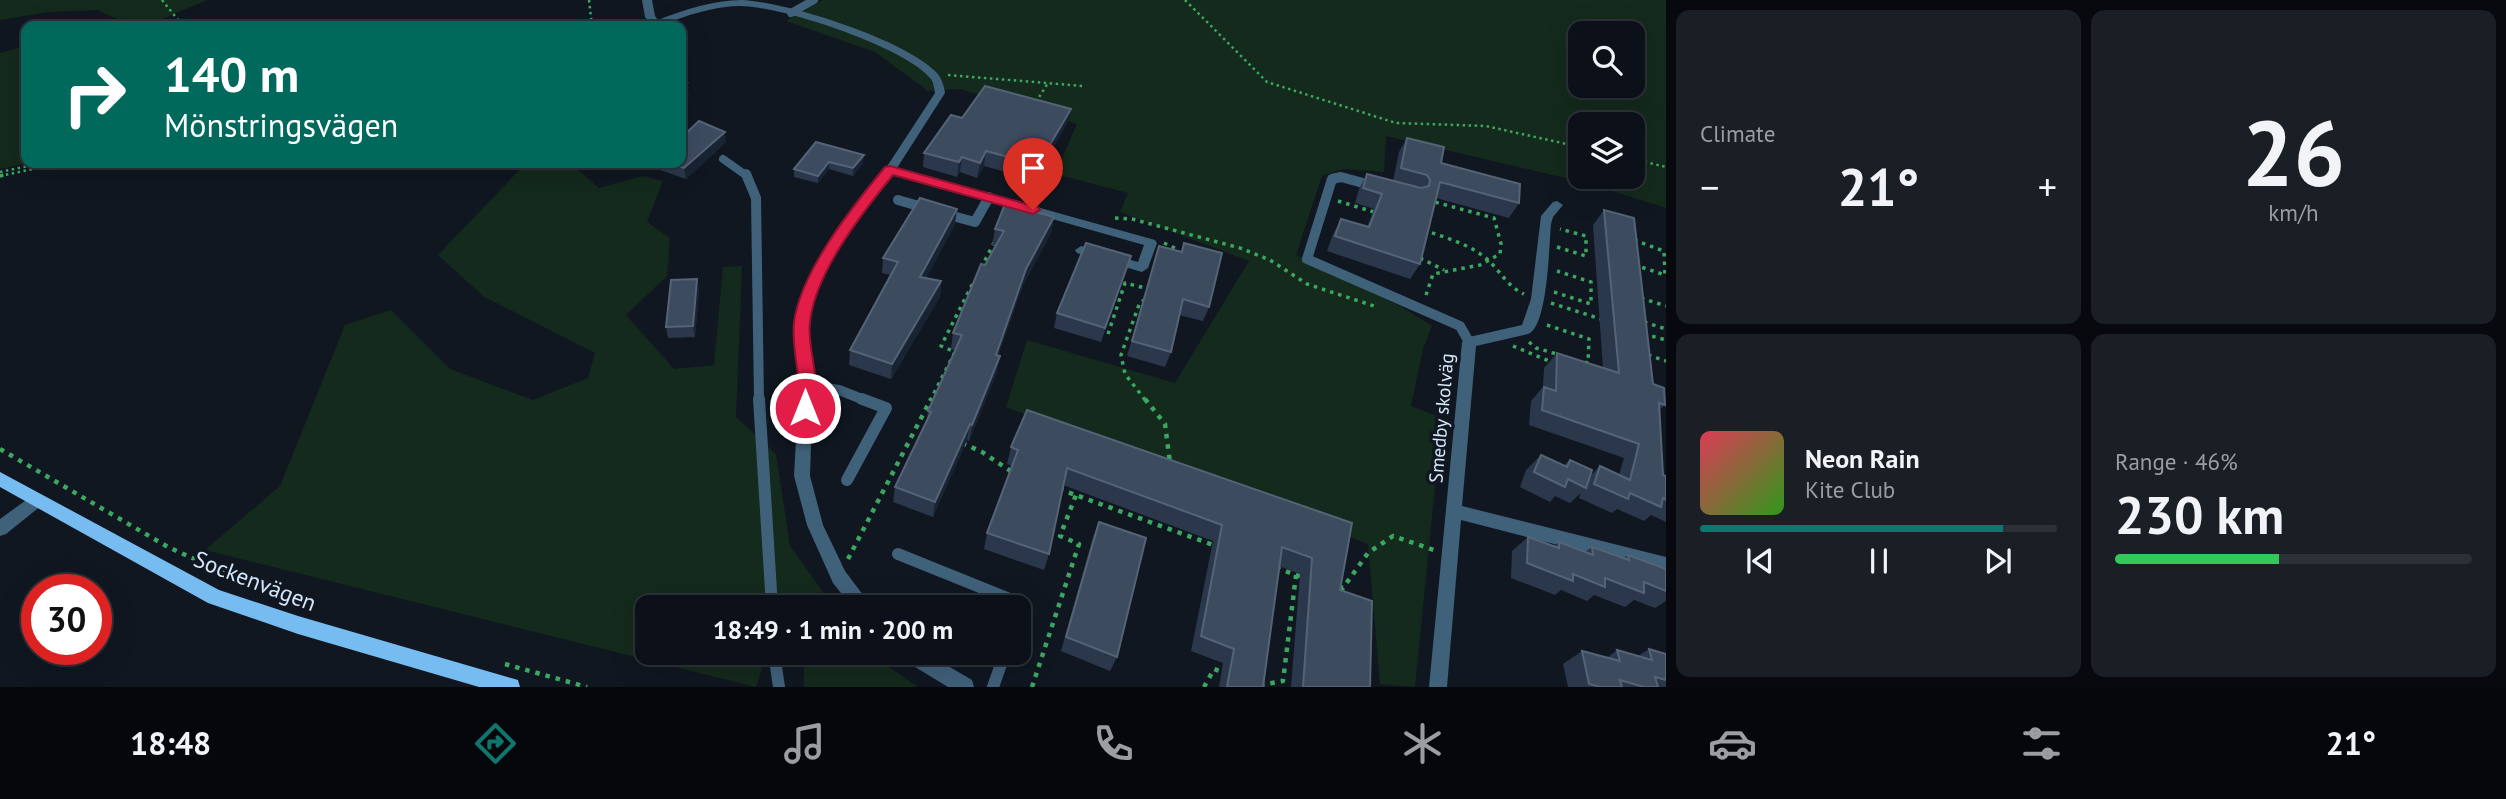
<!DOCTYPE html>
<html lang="en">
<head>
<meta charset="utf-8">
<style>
  :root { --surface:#0c1119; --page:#1a1f26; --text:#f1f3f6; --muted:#9a9da2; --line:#2c3138; --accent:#0f766e }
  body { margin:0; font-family:"PT Sans",sans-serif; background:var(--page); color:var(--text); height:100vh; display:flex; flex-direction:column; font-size:26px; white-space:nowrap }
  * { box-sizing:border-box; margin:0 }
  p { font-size:23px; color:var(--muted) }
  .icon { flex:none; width:38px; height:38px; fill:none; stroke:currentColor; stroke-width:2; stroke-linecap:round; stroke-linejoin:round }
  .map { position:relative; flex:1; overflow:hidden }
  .drawer { display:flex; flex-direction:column; gap:10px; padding:10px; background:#07090e; width:840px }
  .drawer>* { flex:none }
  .top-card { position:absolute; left:21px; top:21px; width:665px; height:147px; border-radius:14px; box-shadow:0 7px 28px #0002,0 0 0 2px var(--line); background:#00695c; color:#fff; overflow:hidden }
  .fabs { position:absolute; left:1568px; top:21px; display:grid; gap:14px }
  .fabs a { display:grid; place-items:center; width:77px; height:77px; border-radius:14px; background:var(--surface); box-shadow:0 7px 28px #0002,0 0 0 2px var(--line); font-size:35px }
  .speed { position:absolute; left:21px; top:574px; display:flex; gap:14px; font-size:35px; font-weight:700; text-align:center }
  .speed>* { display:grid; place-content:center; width:91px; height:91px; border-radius:50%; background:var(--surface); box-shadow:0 7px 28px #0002,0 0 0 2px var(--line); line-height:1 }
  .speed .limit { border:10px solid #d22; background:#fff; color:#111 }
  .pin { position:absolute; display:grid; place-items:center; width:60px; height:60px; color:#fff; margin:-72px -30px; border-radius:50% 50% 50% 0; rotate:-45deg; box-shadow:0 0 7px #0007 }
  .pin .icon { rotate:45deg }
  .me { position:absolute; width:77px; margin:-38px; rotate:0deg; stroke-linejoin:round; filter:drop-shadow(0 0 5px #0008) }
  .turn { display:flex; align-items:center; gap:24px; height:147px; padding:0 28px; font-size:32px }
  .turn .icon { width:91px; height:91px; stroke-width:2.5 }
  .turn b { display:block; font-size:49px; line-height:60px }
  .big { font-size:52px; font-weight:600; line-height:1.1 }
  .drawer .widget { flex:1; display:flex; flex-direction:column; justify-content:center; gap:10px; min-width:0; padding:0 24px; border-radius:14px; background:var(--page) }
  .drawer .dial { align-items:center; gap:0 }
  .dial b { font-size:91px; line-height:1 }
  .song { display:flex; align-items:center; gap:21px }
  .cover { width:84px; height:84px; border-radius:10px; background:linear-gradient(135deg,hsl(350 70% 55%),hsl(110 70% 35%)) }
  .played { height:7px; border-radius:4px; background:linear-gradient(90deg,var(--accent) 85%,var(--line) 85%) }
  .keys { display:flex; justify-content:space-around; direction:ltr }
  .heat { display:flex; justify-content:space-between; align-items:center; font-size:38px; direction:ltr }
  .charge { height:10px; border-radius:5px; background:linear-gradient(90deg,#34c759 46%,var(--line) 0) }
  .drawer .tiles { flex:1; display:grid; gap:10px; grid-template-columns:repeat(2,1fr) }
  .trip { position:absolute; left:635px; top:595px; width:396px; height:70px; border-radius:14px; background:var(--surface); box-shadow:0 7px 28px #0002,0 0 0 2px var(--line); font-weight:600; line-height:70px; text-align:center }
  .tabs { display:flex; height:112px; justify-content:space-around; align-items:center; background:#05070a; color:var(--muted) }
  .tabs .icon { width:49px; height:49px }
  .tabs .active { color:var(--accent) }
  .tabs b { font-size:32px; color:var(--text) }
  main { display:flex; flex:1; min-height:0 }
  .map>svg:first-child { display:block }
  .green { fill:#142a1c; fill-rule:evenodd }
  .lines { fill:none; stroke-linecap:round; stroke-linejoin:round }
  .path-far2 { stroke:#3ca760; stroke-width:2.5; stroke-dasharray:2.5 3.5; stroke-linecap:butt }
  .path-far1 { stroke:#3ca760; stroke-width:3.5; stroke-dasharray:3.5 5; stroke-linecap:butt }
  .path { stroke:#3ca760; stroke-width:4.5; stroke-dasharray:4.5 6; stroke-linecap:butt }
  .lane-far2 { stroke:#40617a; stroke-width:8 }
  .lane-far1 { stroke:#40617a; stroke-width:10 }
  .lane { stroke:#40617a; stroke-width:12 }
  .street { fill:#40617a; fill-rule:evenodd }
  .secondary { fill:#76bcf0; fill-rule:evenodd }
  .wall { fill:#2b384c }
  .shaded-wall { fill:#182333 }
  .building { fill:#3d4b5f; stroke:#556377; stroke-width:2 }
  .route { fill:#e11d48; stroke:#92132f; stroke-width:2 }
  .labels { text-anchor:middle; stroke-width:7; stroke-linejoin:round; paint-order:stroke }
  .street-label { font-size:19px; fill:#d4e7fa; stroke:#101721 }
  .near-street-label { font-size:23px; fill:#d4e7fa; stroke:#101721 }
</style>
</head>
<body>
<main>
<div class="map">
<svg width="1666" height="687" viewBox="0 0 1666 687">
  <rect width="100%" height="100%" fill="#101721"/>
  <g class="green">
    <polygon points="0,0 207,0 146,26 132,26 97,10 49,12 0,20"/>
    <path d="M823,0H1666V208L1583,182L1386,136L1384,172L1343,169L1322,176L1296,255L1400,306L1432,326L1423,349L1411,406L1442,418L1415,687L1380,684L1368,544L1006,407L1027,340L1175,383L1249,261L1120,212L1128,193L1055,174L1077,124L960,89L928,91L875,52L786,21ZM1580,33H1633V86H1580ZM1580,124H1633V177H1580Z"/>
    <polygon points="26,46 26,163 28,163 0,169 0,53"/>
    <polygon points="526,163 579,163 575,167 599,188 643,176 663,181 647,222 670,238 667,276 626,315 674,369 714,365 723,267 742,266 736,417 776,454 790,546 834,607 648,607 648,653 767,653 756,687 205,550 280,486 345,325 391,310 450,369 533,400 588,378 595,353 483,296 438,255"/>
    <polygon points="790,653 869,653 918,687 804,687 804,660"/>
  </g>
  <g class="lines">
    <g class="path-far2">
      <polyline points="162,0 183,26"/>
      <polyline points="589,0 592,26"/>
      <polyline points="1185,0 1267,82 1396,123 1486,126 1580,147"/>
      <polyline points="948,75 1083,86"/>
      <polyline points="1036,102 1048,83"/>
      <polyline points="1633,159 1666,167"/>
      <polyline points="0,172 43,163"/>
      <polyline points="0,176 61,163"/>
    </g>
    <g class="path-far1">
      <polyline points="0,176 7,174"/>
      <polyline points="1338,201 1374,212"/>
      <polyline points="1115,218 1132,219 1240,248 1270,260 1307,284 1374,306"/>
      <path d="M1424,230C1446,238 1470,244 1488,260C1501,272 1508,287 1524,294"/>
      <polyline points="1634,240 1664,251 1665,275 1638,266"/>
      <polyline points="1164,243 1177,249 1176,254"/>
      <polyline points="1557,247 1586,256 1586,236 1560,229"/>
      <polyline points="1420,258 1444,270"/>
      <polyline points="981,268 995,241"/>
      <polyline points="1554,292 1591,304 1591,282 1557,271"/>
      <polyline points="1426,295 1433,274 1480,265 1500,254 1501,244 1494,218 1431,201"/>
      <polyline points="1641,298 1666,306"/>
      <polyline points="1145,300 1140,302 1121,355 1125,374 1146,401"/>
      <polyline points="1551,303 1604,320"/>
      <polyline points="1644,322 1666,329"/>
      <polyline points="1547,325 1589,339 1588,363 1581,361"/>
      <polyline points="1108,334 1125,283 1149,289"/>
      <polyline points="1644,334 1666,340"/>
      <polyline points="1529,342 1536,348 1560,355"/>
      <polyline points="1513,346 1554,363"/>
      <polyline points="1648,355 1666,361"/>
      <polyline points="930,401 955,352 941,346 974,281"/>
    </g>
    <g class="path">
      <polyline points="1145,399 1165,424 1170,463"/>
      <polyline points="962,443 982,452 1012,472"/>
      <polyline points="0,449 168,547 280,598"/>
      <polyline points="1059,489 1216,546"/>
      <polyline points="848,559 931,399"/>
      <polyline points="1276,568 1302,577"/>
      <polyline points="1339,587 1343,588 1368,553 1393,536 1434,550"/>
      <polyline points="505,664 587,687"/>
      <polyline points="1260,685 1283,681 1296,575"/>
      <polyline points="1032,687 1079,544 1060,536 1076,495"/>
      <polyline points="1204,687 1214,669 1226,673"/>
    </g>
    <g class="lane-far2">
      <polyline points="791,13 814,0"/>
      <polyline points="723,159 747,176"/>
    </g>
    <g class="lane-far1">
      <polyline points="746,174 756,198 759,401"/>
      <polyline points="1374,186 1341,177 1332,179 1307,259 1460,326 1469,342"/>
      <polyline points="898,200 929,209"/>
      <polyline points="945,214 975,222 989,197"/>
      <polyline points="806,385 839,390 867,401"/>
    </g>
    <g class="lane">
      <polyline points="759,399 772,607"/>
      <polyline points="847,480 886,408 862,399"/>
      <polyline points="898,554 1022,604 1018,613"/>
      <polyline points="774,653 779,687"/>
      <polyline points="993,687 1005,653"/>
    </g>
    <g class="street">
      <path d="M642,0H652L655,16L658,20C683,10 714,0 742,0C787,2 906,40 937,73C942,79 944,86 945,93L897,168L1155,240L1157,243L1148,268L1142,272L1077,253L1075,250L1081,246L1138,262L1144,245L893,174L860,215L827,268L816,291L808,324L813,385L810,476L823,525L845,571L872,607H852L833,583L807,525L794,476L799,385L794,324L802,291L815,268L851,210L886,168L935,93C934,88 934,82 930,78C905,47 776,4 737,6C719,7 701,11 684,17C672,21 662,26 648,26L651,24L645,17Z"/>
      <path d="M1557,201L1563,205L1553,217L1551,224C1549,245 1548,327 1528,334L1476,346L1462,506L1666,557V573L1461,520L1447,687H1429L1462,342L1469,337L1522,325L1531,299L1541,216L1553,202Z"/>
      <polygon points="36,493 42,495 44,500 42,505 6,534 0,536 0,519"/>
      <polygon points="900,653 926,653 972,680 974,687 948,687 902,659"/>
    </g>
    <polygon class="secondary" points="0,472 219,590 298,616 511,678 518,680 520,687 479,687 298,634 208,603 0,487"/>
  </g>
  <g class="wall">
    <polygon points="962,118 1067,123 1035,180 984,166 977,178 960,172 957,177 923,167 924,153"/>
    <polygon points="1407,138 1441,163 1519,203 1509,218 1436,198 1420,264 1410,279 1327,251 1333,234 1341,219 1367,227 1374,209 1355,203 1359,189 1367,174 1393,181 1399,152"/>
    <polygon points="726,142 686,179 660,170 658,163 681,163"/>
    <polygon points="816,142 863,163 853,176 829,169 818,183 794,177 794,169"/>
    <polygon points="1604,210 1653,384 1665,405 1659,410 1663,475 1666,476 1666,522 1651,515 1644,521 1617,509 1612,513 1579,498 1581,493 1570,503 1555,496 1550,502 1520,487 1526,470 1541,455 1564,465 1570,460 1590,476 1600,466 1619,475 1624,458 1529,425 1531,401 1543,387 1544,368 1557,353 1603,368 1593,225"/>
    <polygon points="1054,217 1051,233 1023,285 998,355 997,372 969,441 967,440 933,517 893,502 895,487 927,420 928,411 955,350 951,349 953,333 996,246 992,245 995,229"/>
    <polygon points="955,224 926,278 941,281 940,297 891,379 849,365 850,350 890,275 882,273 883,258"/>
    <polygon points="1184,243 1209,307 1203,321 1179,315 1171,352 1165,367 1127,356 1159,246 1181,251"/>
    <polygon points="1126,270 1101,342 1054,328 1057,313"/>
    <polygon points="697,279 699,290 695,337 668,338 666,327"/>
    <polygon points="1011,447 1352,523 1340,590 1370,687 1291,687 1300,574 1279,566 1263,687 1219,687 1223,663 1191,651 1213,541 1063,485 1049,554 1044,570 984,549 987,533 1012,466 1007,464"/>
    <polygon points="1099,522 1117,657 1110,671 1061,651 1093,537"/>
    <polygon points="1528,537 1554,546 1559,542 1585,552 1592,547 1624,558 1628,555 1666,569 1666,601 1655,608 1634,600 1625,607 1594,595 1587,601 1561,590 1555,595 1511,578 1512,551"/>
    <polygon points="1649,649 1666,654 1666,687 1568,687 1563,664 1582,651 1607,658 1617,650 1638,656"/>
  </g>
  <g class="shaded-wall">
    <polygon points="687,83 689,97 681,104 681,88"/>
    <polygon points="1071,109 1067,123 1035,180 1038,165"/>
    <polygon points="725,132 726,142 686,179 684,168"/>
    <polygon points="986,151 984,166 977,178 980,163"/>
    <polygon points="864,155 863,163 853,176 853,168"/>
    <polygon points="962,157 960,172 957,177 959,162"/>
    <polygon points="829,162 829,169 818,183 818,176"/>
    <polygon points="957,209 955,224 919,292 920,277"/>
    <polygon points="1054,217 1051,233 1023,285 993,371 996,355 1026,269"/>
    <polygon points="697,279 699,290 695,337 693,326"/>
    <polygon points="941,281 940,297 891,379 892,364"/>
    <polygon points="1000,356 997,372 969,441 972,425"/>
    <polygon points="970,424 967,440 933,517 935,502"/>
  </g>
  <g class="building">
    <polygon points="681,80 687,83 681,88"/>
    <polygon points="985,86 1071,109 1038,165 986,151 980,163 962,157 959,162 924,153 951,115 962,118"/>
    <polygon points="699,121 725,132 684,168 668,163 681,163 681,138"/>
    <polygon points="1407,138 1444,147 1441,163 1520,184 1519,203 1440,182 1420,264 1335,236 1341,219 1369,227 1382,194 1363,188 1367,174 1421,188 1429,186 1430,180 1427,175 1401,168"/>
    <polygon points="816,142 864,155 853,168 829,162 818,176 794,169"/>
    <polygon points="920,198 957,209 920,277 941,281 892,364 850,350 898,262 883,258"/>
    <polygon points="1005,204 1054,217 1026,269 996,355 1000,356 972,425 970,424 935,502 895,487 931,412 928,411 962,335 953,333 981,264 985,265 1004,231 995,229"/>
    <polygon points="1604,210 1634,218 1653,384 1664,388 1665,405 1659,403 1663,475 1666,476 1666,500 1663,498 1661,507 1630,493 1628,499 1594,484 1600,466 1630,480 1639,444 1542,410 1544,387 1556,391 1557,353 1619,373"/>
    <polygon points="1086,243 1131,256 1105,328 1057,313"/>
    <polygon points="1184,243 1222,253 1209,307 1183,299 1171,352 1132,341 1159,246 1182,252"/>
    <polygon points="697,279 693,326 666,327 671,280"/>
    <polygon points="1027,410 1352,523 1340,590 1372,601 1370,687 1303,687 1312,558 1282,547 1263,687 1227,687 1234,649 1201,636 1222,525 1067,468 1049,554 987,533 1018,450 1011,447"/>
    <polygon points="1541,455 1567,467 1570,460 1592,470 1586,488 1568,479 1565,487 1534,472"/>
    <polygon points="1099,522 1146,538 1117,657 1066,637"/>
    <polygon points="1528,537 1559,548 1559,542 1593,555 1592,547 1629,560 1628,555 1666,569 1666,591 1644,582 1644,593 1605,578 1605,587 1573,574 1573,581 1527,563"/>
    <polygon points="1649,649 1666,654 1666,680 1655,677 1658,687 1644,687 1620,680 1622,687 1601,687 1589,684 1582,651 1620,661 1617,650 1652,660"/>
  </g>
  <path class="route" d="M890,166L1038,207L1040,210L1033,214L893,175C862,213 815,273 810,322C806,350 825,387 811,413H799C794,403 798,387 798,376C796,359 792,339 794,322C801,271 852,207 885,167Z"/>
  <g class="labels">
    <g class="street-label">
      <text transform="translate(1441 418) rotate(-85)" y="7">Smedby skolväg</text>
    </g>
    <g class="near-street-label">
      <text transform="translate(255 581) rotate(21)" y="8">Sockenvägen</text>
    </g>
  </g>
</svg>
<div class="fabs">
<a><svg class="icon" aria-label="search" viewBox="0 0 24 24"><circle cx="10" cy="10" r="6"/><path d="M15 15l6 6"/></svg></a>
<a><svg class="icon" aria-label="layers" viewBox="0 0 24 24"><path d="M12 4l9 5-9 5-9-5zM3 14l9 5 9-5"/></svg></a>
</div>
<div class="speed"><div class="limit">30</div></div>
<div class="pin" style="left:1033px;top:210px;background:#d93025"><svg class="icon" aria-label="arrive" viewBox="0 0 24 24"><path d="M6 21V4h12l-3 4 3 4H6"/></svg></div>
<svg class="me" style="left:805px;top:408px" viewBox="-20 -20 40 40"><circle r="17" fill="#e11d48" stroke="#fff" stroke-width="3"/><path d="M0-11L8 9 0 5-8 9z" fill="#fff"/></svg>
<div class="trip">18:49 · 1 min · 200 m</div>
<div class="top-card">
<div class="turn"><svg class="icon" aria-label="right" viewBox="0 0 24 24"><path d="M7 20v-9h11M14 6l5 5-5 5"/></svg><div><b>140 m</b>Mönstringsvägen</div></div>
</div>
</div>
<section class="drawer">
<div class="tiles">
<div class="widget"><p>Climate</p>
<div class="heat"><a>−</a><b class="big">21°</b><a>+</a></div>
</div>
<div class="widget dial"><b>26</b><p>km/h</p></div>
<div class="widget">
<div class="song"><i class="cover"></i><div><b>Neon Rain</b><p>Kite Club</p></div></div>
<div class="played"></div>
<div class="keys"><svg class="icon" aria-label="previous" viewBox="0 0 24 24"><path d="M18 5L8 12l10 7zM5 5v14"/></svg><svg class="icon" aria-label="pause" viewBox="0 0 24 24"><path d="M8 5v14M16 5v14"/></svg><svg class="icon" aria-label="next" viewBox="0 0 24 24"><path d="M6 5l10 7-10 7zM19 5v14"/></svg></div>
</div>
<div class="widget"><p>Range · 46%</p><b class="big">230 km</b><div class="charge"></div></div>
</div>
</section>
</main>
<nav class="tabs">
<b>18:48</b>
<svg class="icon active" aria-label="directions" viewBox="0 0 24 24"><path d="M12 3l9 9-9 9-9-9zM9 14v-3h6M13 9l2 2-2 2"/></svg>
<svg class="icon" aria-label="music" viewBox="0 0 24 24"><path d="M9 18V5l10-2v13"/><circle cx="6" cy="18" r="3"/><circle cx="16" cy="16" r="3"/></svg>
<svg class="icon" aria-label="phone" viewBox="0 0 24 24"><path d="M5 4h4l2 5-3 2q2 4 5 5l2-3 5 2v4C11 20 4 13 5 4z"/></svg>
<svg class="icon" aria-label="climate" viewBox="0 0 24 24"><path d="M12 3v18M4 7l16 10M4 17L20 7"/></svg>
<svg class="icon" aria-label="car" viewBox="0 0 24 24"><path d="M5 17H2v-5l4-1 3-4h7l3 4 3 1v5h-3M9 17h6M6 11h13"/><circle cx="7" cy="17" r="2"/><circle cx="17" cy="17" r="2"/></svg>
<svg class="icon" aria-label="filters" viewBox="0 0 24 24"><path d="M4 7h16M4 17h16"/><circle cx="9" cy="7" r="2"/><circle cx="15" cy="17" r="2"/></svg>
<b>21°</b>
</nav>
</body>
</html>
